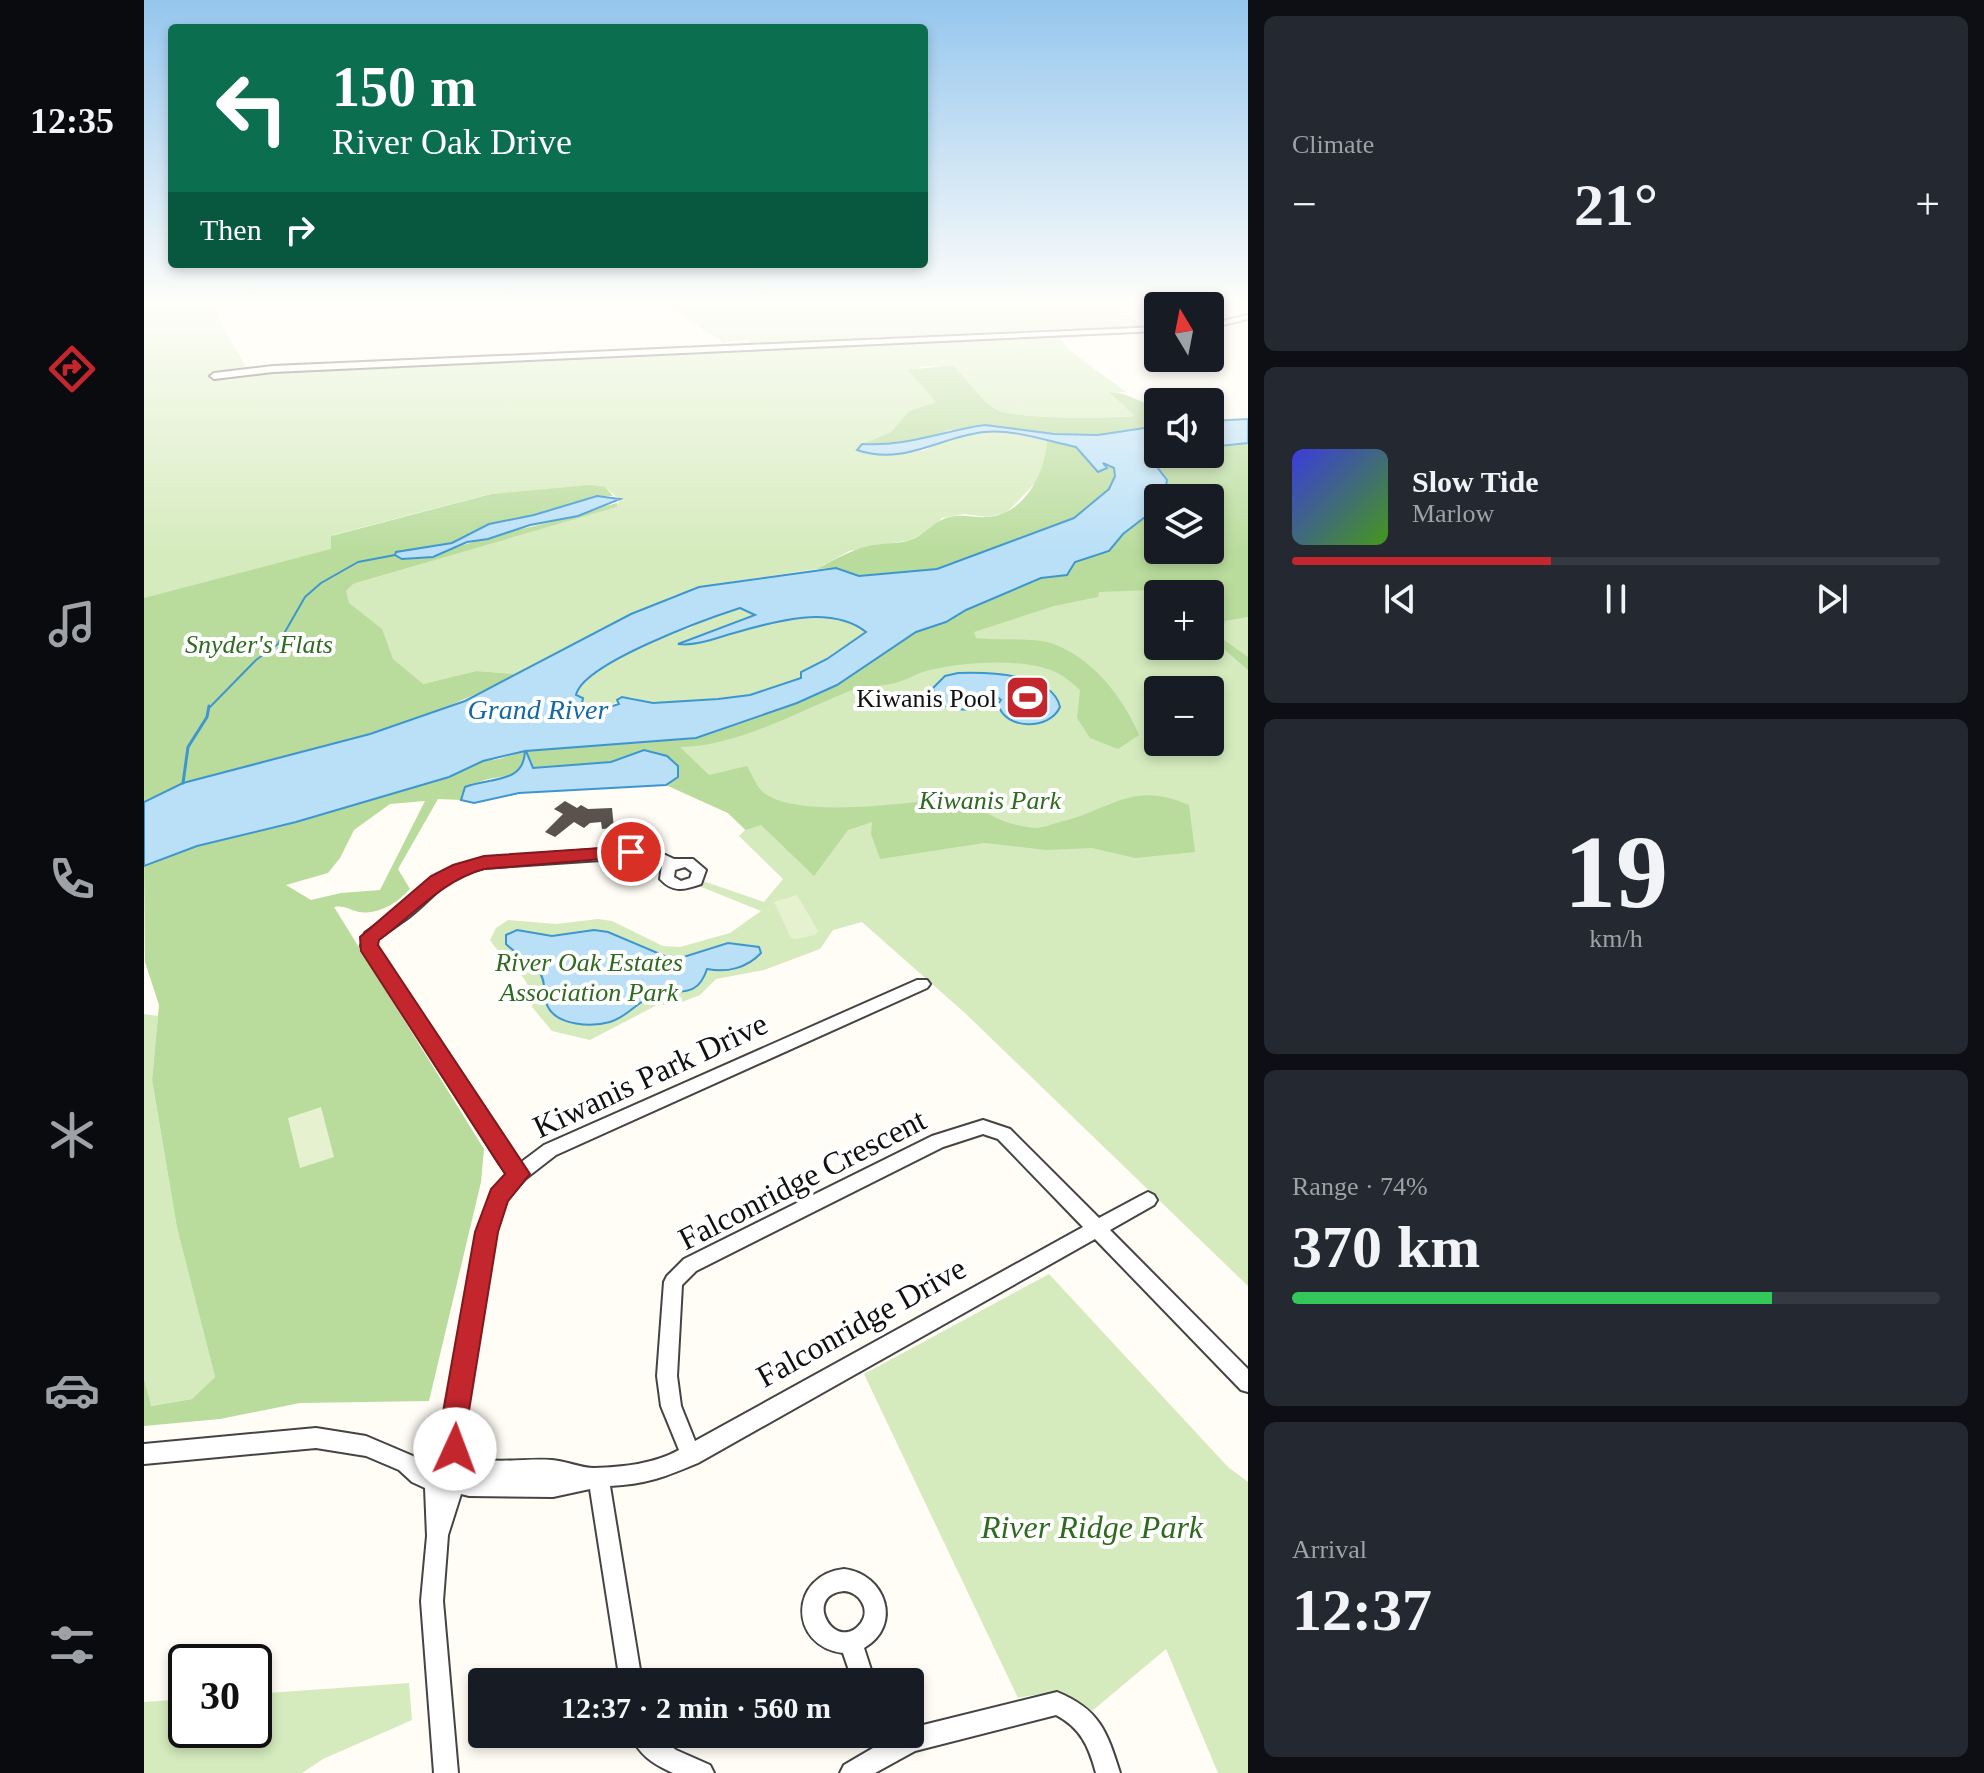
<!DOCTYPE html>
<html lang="en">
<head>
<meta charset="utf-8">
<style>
  :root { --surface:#171b24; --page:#242831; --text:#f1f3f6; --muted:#9ea1a6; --line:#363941; --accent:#c4262e }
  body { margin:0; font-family:"Times New Roman",serif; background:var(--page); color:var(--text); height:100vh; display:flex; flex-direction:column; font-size:30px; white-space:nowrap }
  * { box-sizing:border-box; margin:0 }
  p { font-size:26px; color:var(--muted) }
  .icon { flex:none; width:44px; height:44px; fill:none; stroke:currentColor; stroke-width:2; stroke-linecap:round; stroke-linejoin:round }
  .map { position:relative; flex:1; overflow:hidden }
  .sheet { display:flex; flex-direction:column; gap:16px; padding:16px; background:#0d0f14; width:736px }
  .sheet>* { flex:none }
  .guide { position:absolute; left:24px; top:24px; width:760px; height:244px; border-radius:8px; box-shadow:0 4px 12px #0003; background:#0b6e4f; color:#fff; overflow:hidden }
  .needle { width:52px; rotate:350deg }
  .controls { position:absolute; left:1000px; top:292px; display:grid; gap:16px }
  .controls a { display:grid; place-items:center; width:80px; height:80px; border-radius:8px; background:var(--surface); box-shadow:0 4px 12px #0003; font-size:40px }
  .speed { position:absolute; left:24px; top:1644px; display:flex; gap:16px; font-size:40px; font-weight:700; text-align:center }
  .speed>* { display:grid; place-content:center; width:104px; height:104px; border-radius:50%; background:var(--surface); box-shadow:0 4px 12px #0003; line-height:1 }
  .speed .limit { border:4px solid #111; border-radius:12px; background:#fff; color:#111 }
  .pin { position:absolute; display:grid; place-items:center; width:68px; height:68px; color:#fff; margin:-34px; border:4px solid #fff; border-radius:50%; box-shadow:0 2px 8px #0007 }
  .me { position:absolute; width:88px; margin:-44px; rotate:2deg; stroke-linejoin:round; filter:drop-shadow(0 0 6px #0008) }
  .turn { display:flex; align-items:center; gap:28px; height:168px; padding:0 32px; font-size:36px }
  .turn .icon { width:104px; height:104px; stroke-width:2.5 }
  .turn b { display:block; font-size:56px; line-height:68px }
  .then { display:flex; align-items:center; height:76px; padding:0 32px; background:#0003; gap:16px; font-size:30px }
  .big { font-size:60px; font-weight:700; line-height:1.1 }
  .sheet .tile { flex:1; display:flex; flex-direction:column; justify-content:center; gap:12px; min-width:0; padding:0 28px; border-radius:12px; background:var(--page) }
  .sheet .dial { align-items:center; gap:0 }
  .dial b { font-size:104px; line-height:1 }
  .song { display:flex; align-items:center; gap:24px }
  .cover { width:96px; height:96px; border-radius:12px; background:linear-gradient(135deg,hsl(240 70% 55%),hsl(100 70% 35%)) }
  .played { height:8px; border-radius:4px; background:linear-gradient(90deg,var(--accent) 40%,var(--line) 40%) }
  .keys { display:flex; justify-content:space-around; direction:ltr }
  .heat { display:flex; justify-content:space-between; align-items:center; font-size:44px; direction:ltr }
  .charge { height:12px; border-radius:6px; background:linear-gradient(90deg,#34c759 74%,var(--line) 0) }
  .trip { position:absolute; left:324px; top:1668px; width:456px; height:80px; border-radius:8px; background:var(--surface); box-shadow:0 4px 12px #0003; font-weight:700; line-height:80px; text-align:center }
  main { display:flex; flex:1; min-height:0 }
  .menu { display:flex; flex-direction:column; width:144px; justify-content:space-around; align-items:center; background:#090b0e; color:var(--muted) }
  .menu .icon { width:56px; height:56px }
  .menu .active { color:var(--accent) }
  .menu b { font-size:36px; color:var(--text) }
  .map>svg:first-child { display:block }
  .green { fill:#d5ebbd; fill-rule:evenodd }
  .forest { fill:#b9dc9c; fill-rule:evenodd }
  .cemetery { fill:#d9e3c4 }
  .pitch { fill:#e6f2cf }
  .water { fill:#b9e0f7; stroke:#3f96cf; stroke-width:2; fill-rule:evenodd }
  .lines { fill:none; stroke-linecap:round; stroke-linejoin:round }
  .stream-far1 { stroke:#3f96cf; stroke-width:2 }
  .stream { stroke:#3f96cf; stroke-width:3 }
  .building { fill:#5a524d }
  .minor-casing { stroke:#444; stroke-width:4 }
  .minor { fill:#fff; fill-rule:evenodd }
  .route { fill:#c4262e; stroke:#7f191e; stroke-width:2 }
  .labels { text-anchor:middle; stroke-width:8; stroke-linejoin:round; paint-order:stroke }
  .park-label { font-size:26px; font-style:italic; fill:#2f6b1f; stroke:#fff }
  .poi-label { font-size:26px; fill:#111; stroke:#fff; text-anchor:end }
  .water-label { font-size:28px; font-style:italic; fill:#1768a6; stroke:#fff }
  .near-street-label { font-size:32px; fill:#111; stroke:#fff }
  .near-park-label { font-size:32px; font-style:italic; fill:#2f6b1f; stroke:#fff }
</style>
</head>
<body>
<main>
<nav class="menu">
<b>12:35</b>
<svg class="icon active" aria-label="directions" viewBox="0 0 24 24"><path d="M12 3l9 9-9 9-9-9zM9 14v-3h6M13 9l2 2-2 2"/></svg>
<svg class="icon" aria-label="music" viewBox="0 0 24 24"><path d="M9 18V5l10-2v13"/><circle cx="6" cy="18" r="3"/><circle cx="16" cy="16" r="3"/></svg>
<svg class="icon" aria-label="phone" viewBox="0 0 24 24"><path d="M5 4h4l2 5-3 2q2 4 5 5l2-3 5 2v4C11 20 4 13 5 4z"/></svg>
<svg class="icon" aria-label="climate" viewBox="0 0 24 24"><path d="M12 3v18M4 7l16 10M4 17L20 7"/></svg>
<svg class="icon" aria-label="car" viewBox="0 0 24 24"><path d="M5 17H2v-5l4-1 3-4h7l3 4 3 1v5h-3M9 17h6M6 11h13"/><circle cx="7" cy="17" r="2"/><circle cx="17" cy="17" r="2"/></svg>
<svg class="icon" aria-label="filters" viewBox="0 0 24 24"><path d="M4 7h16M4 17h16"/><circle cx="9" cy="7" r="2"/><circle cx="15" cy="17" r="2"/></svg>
</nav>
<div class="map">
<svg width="1104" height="1773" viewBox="0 0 1104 1773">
  <rect width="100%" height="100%" fill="#fffdf5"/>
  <g class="green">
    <path d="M0,305H71L77,324L107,375L141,370L914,336L925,350L982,392H967L992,416C970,419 869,419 853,410C835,399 824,380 809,365L776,367L768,375L783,388L793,402L765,411L747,432L718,444L779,451L802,439L841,432H870L903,441L902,463L897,477L862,513L843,517L820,514L798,518L786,530L766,540L705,551L673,569L585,582L526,597L373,674L332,671L279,684L0,802ZM460,487L476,499L472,507L213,583L189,535L346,494Z"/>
    <polygon points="521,305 894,305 906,329 607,344 605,340 582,341 583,345"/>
    <path d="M1104,443V1286L822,1014L718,922L689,930L676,949L620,970L572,979L556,995L533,1004L513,1005L446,1040L408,1031L388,1007C391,976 361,964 346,940L352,928L364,920L412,924L454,919L468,921L519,946L536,947L586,933L617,911L555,886L559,881L620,902L639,879L595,836L601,830L584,813L522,785L534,777L465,744L522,740L535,747L994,526L1014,507V550H1066V498H1020L1026,454H1066V447ZM1014,594H1066V646H1014ZM1014,690H1066V742H1014Z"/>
    <path d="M596,608L612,615L540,641L538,646C589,633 649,610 702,619C709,621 716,628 723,632L683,659L658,672L657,678L606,695L538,702L509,703L486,697L456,709L436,708C434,702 431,696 433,690C444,667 522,633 547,628L551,624Z"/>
    <polygon points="0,1014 14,1016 8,1080 33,1228 71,1377 48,1399 6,1406 0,1379"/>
    <path d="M905,1274L1084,1467L1104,1482V1773H1074L1022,1649L948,1711C920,1688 909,1692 874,1698L720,1374Z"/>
    <polygon points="265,1683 268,1720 179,1759 158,1773 0,1773 0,1702 42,1699 42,1730 110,1730 110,1694"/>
  </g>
  <g class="forest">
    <path d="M809,365C824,380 835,399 853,410C868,419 970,419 991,416L965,392C984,392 996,404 1014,406V426L954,435L910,434L871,428L805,430L782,440L745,446L718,444L747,432L765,411L792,402L764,370Z"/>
    <path d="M903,441L933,447L951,469L963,467L958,463L970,468L971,476L965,489L930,518L793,569L715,576L692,568L673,569C692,559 708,549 729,545C741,543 755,544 766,540C780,536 789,522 802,518C817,513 829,518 844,517C881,514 901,473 903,441Z"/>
    <path d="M1104,443V617L1081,621L1076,637L1104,657V670L1066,637V594H1015L1011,590L955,592L954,597L910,606L830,632L832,638C854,641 888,637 907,643C948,657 979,697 995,735L974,749L946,738L933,718L936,690C930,685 924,679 917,675C887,656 813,662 779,672C770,675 760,681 751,683C735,687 718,686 703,692C652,713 590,747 536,747L565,775L603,766C608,774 613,788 620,793C659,821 771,800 819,798C831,801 835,808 845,814C855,821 880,828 892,828C899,828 909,824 916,822C969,809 988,780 1045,805L1051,852L991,858L948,848L902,850L840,843L736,859L727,834L728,822L704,830L670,876L617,825L602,830L584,813L522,785L534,777V766L500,750L467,762L388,768L383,753C377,782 357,773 335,782C329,784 323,790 318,793L317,800L294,799L254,869L266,889C253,903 235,915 215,912C206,910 200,905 190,907L340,1149L337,1182L285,1401L156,1403L76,1419L0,1426V1379L7,1406L48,1399L71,1377L33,1228L8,1080L15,1005L1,962L0,866L53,846L305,777L339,761L355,759L390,748L552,738L653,703L693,685L772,632L802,622L822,610L897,578L923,575L931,562L965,551L979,534L1014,507V550H1066V498H1020L1023,480L1013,467L1026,454H1066V447ZM281,801L236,890L197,893L167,900L142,885L184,873L196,858L210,830L246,804Z"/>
    <path d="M446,485L461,487L469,496H453L390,515L345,524L309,543L283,549L289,557C335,536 383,529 431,516C445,513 459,506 473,503V507L209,584L202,591L205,603L238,629L249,659L279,684L332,671L373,674C325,699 275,719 224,735C149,757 71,768 0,802V598L187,549V536L347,494Z"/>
  </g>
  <polygon class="cemetery" points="894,305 972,305 998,326 906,329"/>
  <g class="pitch">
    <polygon points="653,895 674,931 671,935 652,939 647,938 630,902"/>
    <polygon points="177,1107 190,1157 156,1168 144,1118"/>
  </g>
  <g class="water">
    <polygon points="1104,419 1104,443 1066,447 1066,421"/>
    <path d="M841,425L910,434L954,435L1014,426V454H1026L1013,467L1023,480L1020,498H1014V507L979,534L965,551L931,562L923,575L897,578L822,610L802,622L772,632L693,685L653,703L552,738L382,751L389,768L467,762L500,750L523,756L534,766V777L522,785L375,793L330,803L317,800L321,787C347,777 380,784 381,751L339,761L305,777L152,822L53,846L0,866V802L39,783L226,734L321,701L487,614L555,587L692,568L715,576L793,569L930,518L965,489L971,476L970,468L959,463L963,468L954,472L932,447C902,441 871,429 840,432C795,437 760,466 713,450L718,444C762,447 798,431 841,425ZM596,608L611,615L534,644C550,646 567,640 583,635C625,623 685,603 722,632L683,659L657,672V678L606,695L574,699L509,703L478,697L473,700L475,704C460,710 449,706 437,708L439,698L432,695C439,663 565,618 596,608Z"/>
    <polygon points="453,496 476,499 434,516 386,525 344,539 323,542 289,557 258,559 251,555 252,552 308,543 345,524 390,515"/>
    <path d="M814,673C842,672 909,673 916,707C906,730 861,731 854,704L857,700L852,696L845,697L837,708C819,711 791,712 789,688L801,676Z"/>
    <path d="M373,930L408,936L450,930L464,932L530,960L584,943L615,947L617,953C603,968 583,973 563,969C552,1003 530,986 508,996C493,1002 483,1017 466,1022C448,1027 414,1026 404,1007C398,997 403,980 395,972C386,961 372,954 362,944V935Z"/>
  </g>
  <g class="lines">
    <polyline class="stream-far1" points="65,708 112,660 134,644 161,597 177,583 214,562 251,555"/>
    <polyline class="stream" points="39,783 44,747 63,717 65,706"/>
  </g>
  <polygon class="building" points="421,801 433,808 437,805 444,809 468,808 470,828 458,829 457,822 446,823 440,828 430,822 411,837 401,832 419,814 410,809"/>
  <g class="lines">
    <defs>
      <g id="minor">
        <polygon points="1104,315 1104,319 1066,328 1066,324"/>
        <polygon points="1014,327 1014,331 129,372 70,379 66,376 70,373 129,366"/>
        <path d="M487,847H504L530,859H549L562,870L557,884C540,890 529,893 516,879L518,865L502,857L340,868C299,878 295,893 265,917C254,925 243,932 233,940L231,946L367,1153L376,1163L400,1145L773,980H783L786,984L783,988L412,1155L381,1179L362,1200L351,1232L319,1429L322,1456C350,1465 379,1458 408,1460C422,1461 437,1468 450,1468C479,1467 510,1464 535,1450L517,1406L513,1376L520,1282L523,1276L540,1259L788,1136L839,1120L866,1129L955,1218L998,1195L1004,1192L1010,1195L1013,1200L1010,1205L966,1230L1104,1369V1392L1097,1390L951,1239L554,1463C520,1477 504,1484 466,1486L498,1682H476L446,1489L409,1497L325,1496L317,1494L304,1535L299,1601L314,1773H290L277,1601L283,1536L281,1488L268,1482L255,1470L222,1456L172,1448L0,1464V1444L172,1428L222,1436L269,1456L278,1464L285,1454L301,1447L299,1429L333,1232L349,1191L364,1174L355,1163L219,950L217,946L221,933L256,908L289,878L311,866L340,858ZM541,867L548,872L546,878L537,881L530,877L531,870ZM839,1134L854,1139L939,1227L551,1441L537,1406L533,1376L538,1285L552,1271L799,1147ZM300,1468L307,1471V1475L303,1478L297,1475Z"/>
        <path d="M700,1569C742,1574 759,1626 720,1648L731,1682H709L699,1653C644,1646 645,1575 700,1569ZM700,1591C715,1592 727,1609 717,1623C692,1655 657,1595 700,1591Z"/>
        <path d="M913,1692C955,1709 963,1731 976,1773H952C945,1747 937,1728 912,1715L771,1751L731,1773H696L700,1765L729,1748L725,1734H749V1737L755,1734H766L767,1728Z"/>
        <path d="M486,1734H511L532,1750L566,1765L570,1773H529C509,1764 495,1755 486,1734Z"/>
      </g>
    </defs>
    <use href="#minor" class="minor-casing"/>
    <use href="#minor" class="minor"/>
  </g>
  <linearGradient id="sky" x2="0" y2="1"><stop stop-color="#95c6ee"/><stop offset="0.55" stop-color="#fffefa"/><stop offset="1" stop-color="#fffefa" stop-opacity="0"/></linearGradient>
  <rect width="1104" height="553" fill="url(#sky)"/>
  <path class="route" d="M487,846L496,852L493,856L340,869C297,881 270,915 235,940L234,945L386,1174L364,1201L354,1232L322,1429L324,1449L321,1459L311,1462L302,1459L296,1429L331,1232L347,1189L361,1174L217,951L216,937L287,876L309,865L340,856Z"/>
  <defs>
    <symbol id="stadium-square" viewBox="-11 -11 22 22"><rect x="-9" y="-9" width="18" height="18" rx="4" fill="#c4262e" stroke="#fff"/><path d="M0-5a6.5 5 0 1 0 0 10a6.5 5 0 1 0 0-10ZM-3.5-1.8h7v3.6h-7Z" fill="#fff"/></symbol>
  </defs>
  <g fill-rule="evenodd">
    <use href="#stadium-square" x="858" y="672" width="51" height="51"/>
  </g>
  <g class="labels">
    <g class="park-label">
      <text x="115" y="653">Snyder's Flats</text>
      <text x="846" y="809">Kiwanis Park</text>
      <text x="445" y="971">River Oak Estates<tspan x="445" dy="30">Association Park</tspan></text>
    </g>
    <g class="poi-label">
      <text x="853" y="707">Kiwanis Pool</text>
    </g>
    <g class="water-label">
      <text x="394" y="719">Grand River</text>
    </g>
    <g class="near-street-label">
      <text transform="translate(506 1075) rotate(-25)" y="11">Kiwanis Park Drive</text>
      <text transform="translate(658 1179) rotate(-27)" y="11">Falconridge Crescent</text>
      <text transform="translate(717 1322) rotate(-29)" y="11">Falconridge Drive</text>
    </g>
    <g class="near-park-label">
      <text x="948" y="1538">River Ridge Park</text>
    </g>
  </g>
</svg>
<div class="controls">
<a><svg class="needle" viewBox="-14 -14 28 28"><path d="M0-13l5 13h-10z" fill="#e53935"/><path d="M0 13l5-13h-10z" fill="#9ea1a6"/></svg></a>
<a><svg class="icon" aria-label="sound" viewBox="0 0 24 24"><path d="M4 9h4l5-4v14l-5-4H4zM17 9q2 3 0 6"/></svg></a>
<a><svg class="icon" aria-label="layers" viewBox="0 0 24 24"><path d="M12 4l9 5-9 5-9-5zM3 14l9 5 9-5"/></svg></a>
<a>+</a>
<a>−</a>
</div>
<div class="speed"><div class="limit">30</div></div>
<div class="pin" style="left:487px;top:852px;background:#d93025"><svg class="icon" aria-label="arrive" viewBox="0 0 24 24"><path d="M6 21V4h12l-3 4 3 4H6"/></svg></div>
<svg class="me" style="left:311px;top:1449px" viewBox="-20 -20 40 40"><circle r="19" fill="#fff"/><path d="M0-13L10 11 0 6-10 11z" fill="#c4262e"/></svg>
<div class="trip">12:37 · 2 min · 560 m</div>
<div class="guide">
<div class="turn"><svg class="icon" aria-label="left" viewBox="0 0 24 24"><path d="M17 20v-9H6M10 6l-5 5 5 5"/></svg><div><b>150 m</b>River Oak Drive</div></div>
<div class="then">Then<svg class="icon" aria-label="right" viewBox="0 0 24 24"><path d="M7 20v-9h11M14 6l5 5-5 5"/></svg></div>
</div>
</div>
<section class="sheet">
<div class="tile"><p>Climate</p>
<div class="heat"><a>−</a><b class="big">21°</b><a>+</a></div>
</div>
<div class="tile">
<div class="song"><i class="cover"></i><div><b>Slow Tide</b><p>Marlow</p></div></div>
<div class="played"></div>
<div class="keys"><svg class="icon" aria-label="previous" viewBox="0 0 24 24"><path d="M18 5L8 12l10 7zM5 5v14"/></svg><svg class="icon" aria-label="pause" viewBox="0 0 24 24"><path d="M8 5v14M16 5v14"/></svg><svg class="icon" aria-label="next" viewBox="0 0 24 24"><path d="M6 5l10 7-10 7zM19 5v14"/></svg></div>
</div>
<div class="tile dial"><b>19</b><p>km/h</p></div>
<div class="tile"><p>Range · 74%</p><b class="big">370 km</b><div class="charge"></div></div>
<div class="tile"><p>Arrival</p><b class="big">12:37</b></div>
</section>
</main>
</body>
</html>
